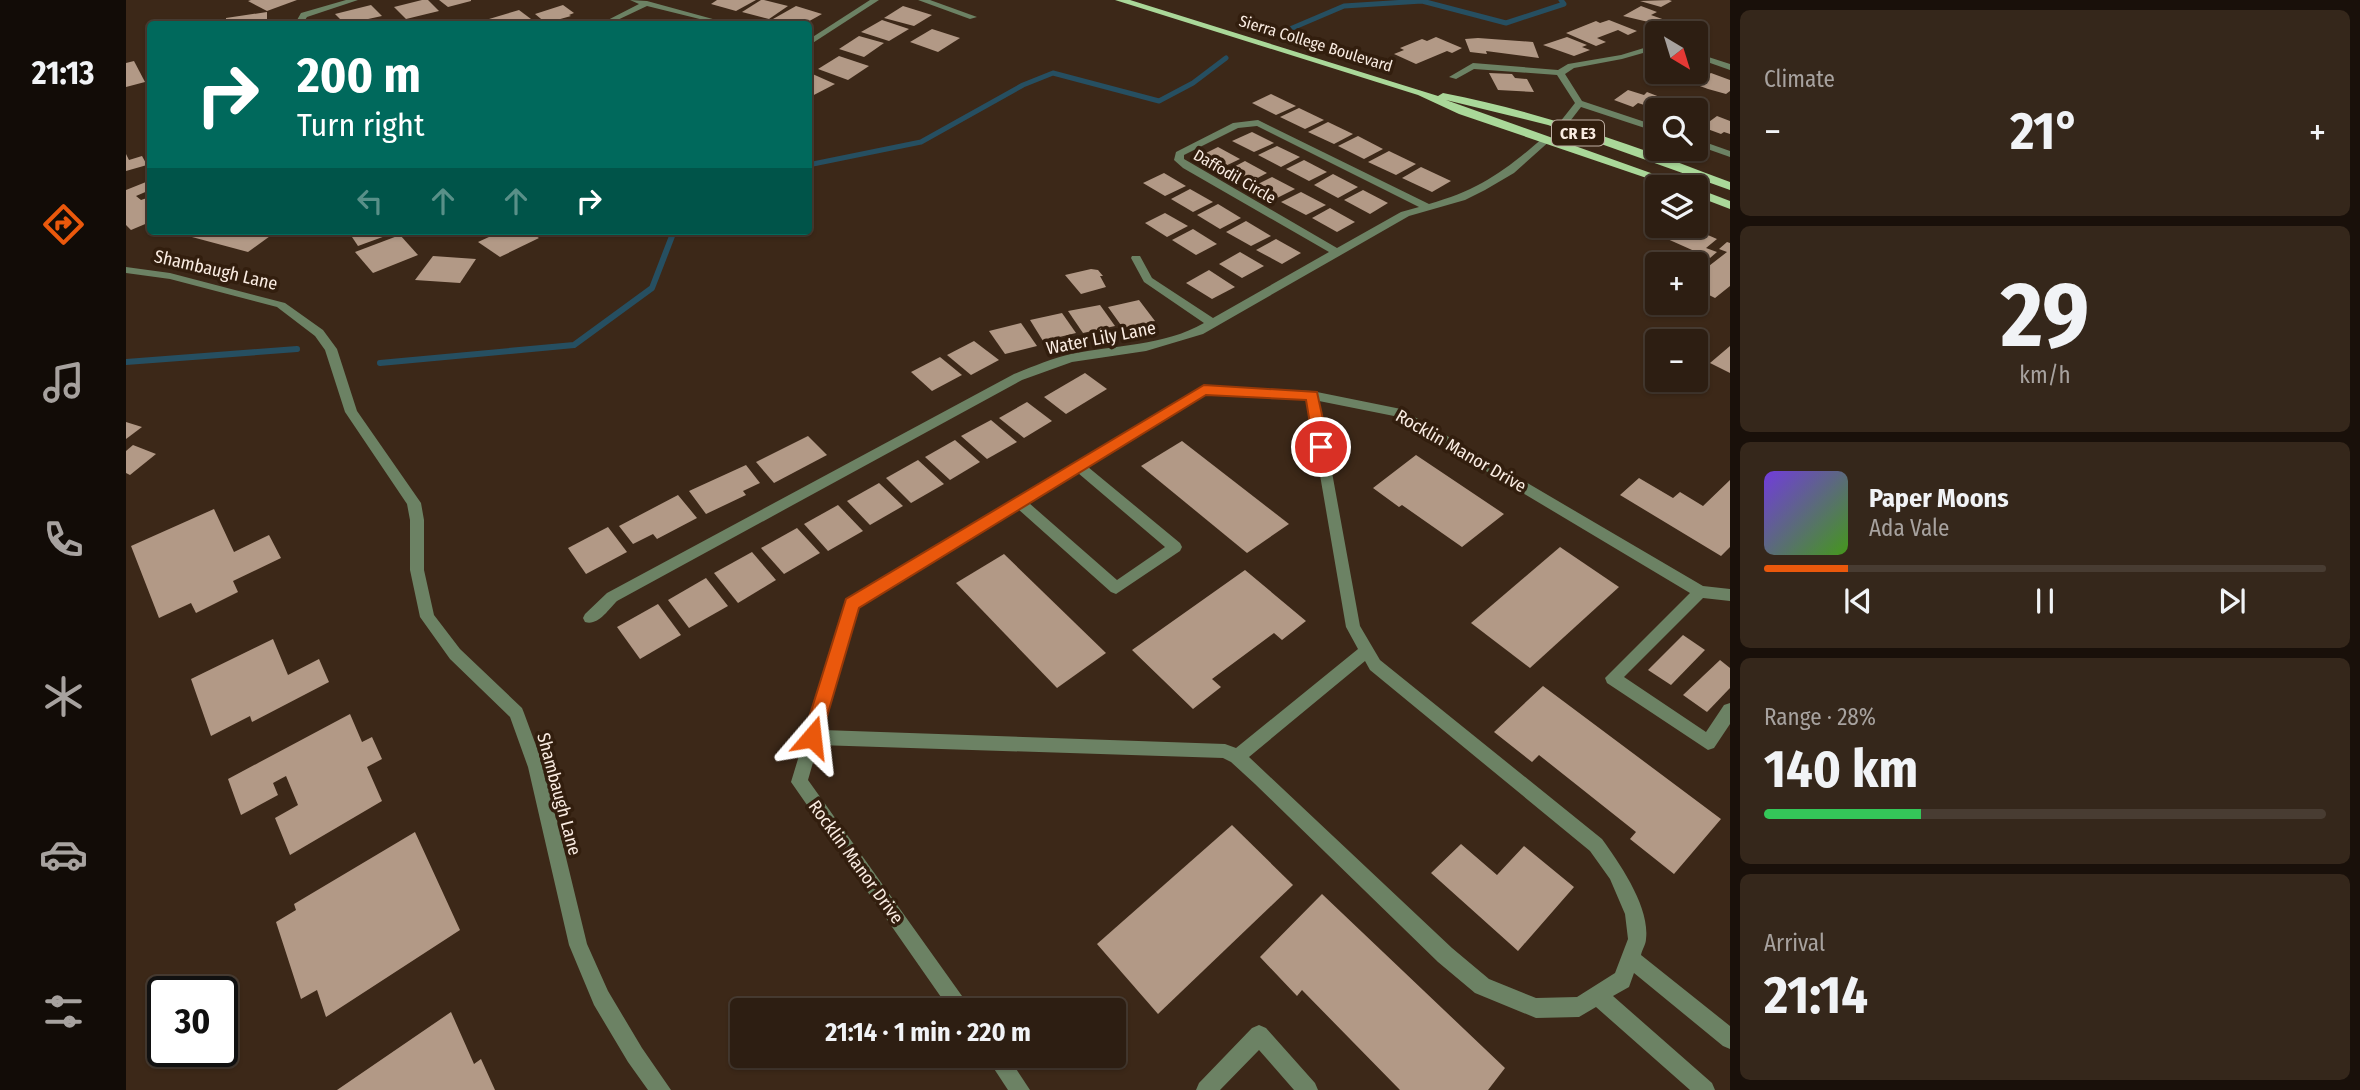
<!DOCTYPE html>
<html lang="en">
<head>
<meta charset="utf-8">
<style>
  :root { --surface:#2d1e12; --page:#35271b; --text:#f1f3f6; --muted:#a7a29f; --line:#483c32; --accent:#ea580c }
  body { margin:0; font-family:"Fira Sans Condensed",sans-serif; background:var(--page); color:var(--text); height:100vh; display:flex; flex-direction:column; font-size:26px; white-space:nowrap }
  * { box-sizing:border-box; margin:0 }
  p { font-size:23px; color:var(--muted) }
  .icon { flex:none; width:38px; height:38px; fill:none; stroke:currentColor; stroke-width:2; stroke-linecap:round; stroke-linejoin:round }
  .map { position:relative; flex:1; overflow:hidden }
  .panel { display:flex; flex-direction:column; gap:10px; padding:10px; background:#19100a; width:630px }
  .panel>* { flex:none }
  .top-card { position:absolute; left:21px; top:21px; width:665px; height:214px; border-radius:7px; box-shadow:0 2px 5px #0004,0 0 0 2px var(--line); background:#00695c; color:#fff; overflow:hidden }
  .needle { width:46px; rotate:142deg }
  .buttons { position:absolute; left:1519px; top:21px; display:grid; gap:14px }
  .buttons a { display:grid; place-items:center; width:63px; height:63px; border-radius:7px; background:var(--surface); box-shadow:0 2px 5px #0004,0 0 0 2px var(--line); font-size:35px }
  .speed { position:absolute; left:21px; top:976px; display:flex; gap:14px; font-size:35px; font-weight:700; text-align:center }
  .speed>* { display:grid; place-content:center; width:91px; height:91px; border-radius:50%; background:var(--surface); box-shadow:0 2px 5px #0004,0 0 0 2px var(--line); line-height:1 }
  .speed .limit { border:4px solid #111; border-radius:10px; background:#fff; color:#111 }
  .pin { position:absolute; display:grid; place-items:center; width:60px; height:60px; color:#fff; margin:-30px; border:4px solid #fff; border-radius:50%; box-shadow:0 2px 7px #0007 }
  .me { position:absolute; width:77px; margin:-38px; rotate:17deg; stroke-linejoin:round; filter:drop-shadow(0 0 5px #0008) }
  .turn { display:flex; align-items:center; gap:24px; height:147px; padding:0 35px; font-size:32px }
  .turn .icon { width:91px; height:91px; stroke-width:2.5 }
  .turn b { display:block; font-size:49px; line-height:60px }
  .lanes { display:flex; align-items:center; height:66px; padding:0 35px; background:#0003; justify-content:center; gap:35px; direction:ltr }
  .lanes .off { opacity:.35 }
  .big { font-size:52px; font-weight:700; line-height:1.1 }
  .panel .tile { flex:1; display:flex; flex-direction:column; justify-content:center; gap:10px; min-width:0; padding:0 24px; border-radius:10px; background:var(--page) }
  .panel .dial { align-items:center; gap:0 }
  .dial b { font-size:91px; line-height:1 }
  .song { display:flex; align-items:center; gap:21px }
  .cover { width:84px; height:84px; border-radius:10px; background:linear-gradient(135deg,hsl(260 70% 55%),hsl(100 70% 35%)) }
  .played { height:7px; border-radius:4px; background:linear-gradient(90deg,var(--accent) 15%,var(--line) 15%) }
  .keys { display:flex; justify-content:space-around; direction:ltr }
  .heat { display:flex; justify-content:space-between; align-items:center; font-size:38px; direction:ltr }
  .charge { height:10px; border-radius:5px; background:linear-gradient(90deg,#34c759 28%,var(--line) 0) }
  .trip { position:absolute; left:604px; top:998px; width:396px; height:70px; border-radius:7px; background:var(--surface); box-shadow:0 2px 5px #0004,0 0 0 2px var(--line); font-weight:700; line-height:70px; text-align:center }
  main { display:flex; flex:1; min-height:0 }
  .dock { display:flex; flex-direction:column; width:126px; justify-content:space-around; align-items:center; background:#120c07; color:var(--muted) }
  .dock .icon { width:49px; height:49px }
  .dock .on { color:var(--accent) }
  .dock b { font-size:32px; color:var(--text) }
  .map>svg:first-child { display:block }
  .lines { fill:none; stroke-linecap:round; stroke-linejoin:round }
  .stream-far1 { stroke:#264f61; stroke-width:5 }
  .stream { stroke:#264f61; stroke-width:6 }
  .building { fill:#b29986 }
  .minor { fill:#6c8264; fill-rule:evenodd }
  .primary { fill:#aad899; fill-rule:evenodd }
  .route { fill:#ea580c; stroke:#983908; stroke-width:2 }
  .labels { text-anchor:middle; stroke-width:7; stroke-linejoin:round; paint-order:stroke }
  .far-street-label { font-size:16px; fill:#faece2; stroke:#321e0e }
  .shield { fill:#321e0e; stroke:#beaea2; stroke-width:2 }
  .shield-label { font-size:16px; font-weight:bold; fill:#faece2 }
  .street-label { font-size:18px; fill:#faece2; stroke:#321e0e }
</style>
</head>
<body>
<main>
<nav class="dock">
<b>21:13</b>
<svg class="icon on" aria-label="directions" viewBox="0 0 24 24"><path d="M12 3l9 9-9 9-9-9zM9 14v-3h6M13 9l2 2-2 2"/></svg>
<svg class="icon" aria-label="music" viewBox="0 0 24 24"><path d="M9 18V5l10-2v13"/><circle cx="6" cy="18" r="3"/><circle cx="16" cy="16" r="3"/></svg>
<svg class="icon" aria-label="phone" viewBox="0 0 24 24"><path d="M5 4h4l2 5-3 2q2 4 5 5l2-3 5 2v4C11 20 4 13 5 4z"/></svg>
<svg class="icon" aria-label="climate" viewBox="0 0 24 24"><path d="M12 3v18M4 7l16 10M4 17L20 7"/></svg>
<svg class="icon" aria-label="car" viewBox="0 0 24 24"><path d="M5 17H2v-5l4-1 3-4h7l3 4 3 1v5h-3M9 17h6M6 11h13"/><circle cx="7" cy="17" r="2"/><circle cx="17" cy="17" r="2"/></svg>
<svg class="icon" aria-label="filters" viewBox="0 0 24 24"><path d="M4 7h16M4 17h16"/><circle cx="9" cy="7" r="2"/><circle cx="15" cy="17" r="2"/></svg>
</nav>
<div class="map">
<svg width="1604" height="1090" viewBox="0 0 1604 1090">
  <rect width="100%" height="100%" fill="#3c2818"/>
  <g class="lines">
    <g class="stream-far1">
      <polyline points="1164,29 1218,6 1296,1 1380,23 1438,4 1435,0"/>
      <polyline points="682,165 795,142 897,85 927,73 1033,101 1067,83 1100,58"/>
    </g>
    <g class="stream">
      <polyline points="0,362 171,349"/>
      <polyline points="254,363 448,345 526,288 548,231"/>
    </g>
  </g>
  <g class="building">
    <polygon points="125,0 171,0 141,11 122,1"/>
    <polygon points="296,0 302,0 313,11 280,19 268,7"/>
    <polygon points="313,0 345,0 345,1 322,7"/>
    <polygon points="591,0 630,0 610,11 585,4"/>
    <polygon points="635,0 638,0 662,6 643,19 616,12"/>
    <polygon points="1543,0 1546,1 1535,7 1514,1"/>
    <polygon points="245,5 256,16 219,24 209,14"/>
    <polygon points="437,5 448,13 443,15 445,16 420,23 409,14"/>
    <polygon points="670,6 696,14 678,24 664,24 647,19"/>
    <polygon points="777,6 806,15 788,26 758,18"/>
    <polygon points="1515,6 1531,12 1525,15 1539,20 1531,24 1497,16"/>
    <polygon points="393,10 409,22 369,24 363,19"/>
    <polygon points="141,12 141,24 100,24 100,18"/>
    <polygon points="756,20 783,29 763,41 735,32"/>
    <polygon points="1483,20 1511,31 1502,35 1492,30 1471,38 1480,42 1470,46 1440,33 1470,21 1474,23"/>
    <polygon points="806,29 834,38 812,52 784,42"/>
    <polygon points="733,36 758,43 738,57 713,49"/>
    <polygon points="1310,37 1336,48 1326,53 1321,51 1290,64 1268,54 1278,50 1274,48 1296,39 1301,41"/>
    <polygon points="1441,37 1461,45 1456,47 1464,50 1448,56 1417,45"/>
    <polygon points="1352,38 1407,42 1413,58 1360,51 1361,54 1344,52 1339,39"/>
    <polygon points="713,56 743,66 722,80 692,69"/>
    <polygon points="8,61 19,82 0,87 0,63"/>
    <polygon points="682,72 709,84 684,97"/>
    <polygon points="1543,72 1568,72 1580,76 1585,73 1604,80 1604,91 1600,94 1582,89 1544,75 1547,73"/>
    <polygon points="1363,73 1386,74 1389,78 1401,79 1408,92 1372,90"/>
    <polygon points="1502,90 1518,95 1521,92 1567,110 1534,110 1512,103 1507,107 1488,100"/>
    <polygon points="1145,94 1170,106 1150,115 1126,103"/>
    <polygon points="1173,108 1198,120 1179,129 1154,117"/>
    <polygon points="1591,116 1604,121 1604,134 1598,132 1595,134 1576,127"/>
    <polygon points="1202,122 1227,134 1208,144 1182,132"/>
    <polygon points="1126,132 1148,143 1128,152 1106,141"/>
    <polygon points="1232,136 1257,149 1238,159 1212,146"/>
    <polygon points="1151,146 1174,157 1155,167 1132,155"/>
    <polygon points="1092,147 1114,159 1093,169 1072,157"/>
    <polygon points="1263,151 1290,164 1270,175 1242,162"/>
    <polygon points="0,154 3,160 16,156 21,165 0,171"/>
    <polygon points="1178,160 1201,172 1183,181 1160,169"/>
    <polygon points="1119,161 1141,173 1122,183 1100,171"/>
    <polygon points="1295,167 1325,181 1306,192 1276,178"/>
    <polygon points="1038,173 1060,186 1039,196 1017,183"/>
    <polygon points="1207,174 1232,187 1212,198 1188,185"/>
    <polygon points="1146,177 1169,189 1151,198 1128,186"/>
    <polygon points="20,182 24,190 10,196 15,200 24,197 24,222 5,230 0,225 0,190"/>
    <polygon points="1064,189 1087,202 1067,212 1045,199"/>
    <polygon points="1237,190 1262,203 1244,214 1218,200"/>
    <polygon points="1175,192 1200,205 1180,215 1155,202"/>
    <polygon points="1092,204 1115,218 1094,229 1071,215"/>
    <polygon points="1204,208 1229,222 1211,232 1186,218"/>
    <polygon points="1039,213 1062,226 1041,237 1019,223"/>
    <polygon points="1120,221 1145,236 1125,246 1100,232"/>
    <polygon points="1538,226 1561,226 1591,239 1580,248 1591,252 1584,258 1528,233"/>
    <polygon points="1067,229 1091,244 1070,255 1046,240"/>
    <polygon points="54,231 151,231 122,252 51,233"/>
    <polygon points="222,231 273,231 232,246"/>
    <polygon points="376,231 402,231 413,238 374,257 352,242"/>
    <polygon points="274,235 292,255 247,273 229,252"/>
    <polygon points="1150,239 1175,253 1156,264 1130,250"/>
    <polygon points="1601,242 1604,243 1604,286 1589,298 1579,293 1574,297 1570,295 1570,276 1601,252 1593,249"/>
    <polygon points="1114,252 1138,266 1116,278 1093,264"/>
    <polygon points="307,256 350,259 334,283 289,280"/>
    <polygon points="965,269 972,270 977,276 974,276 980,287 955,294 939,275"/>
    <polygon points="1083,270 1109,287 1086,299 1060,283"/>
    <polygon points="1013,300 1029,321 1025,322 1027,325 1017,327 1014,324 997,328 982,307"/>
    <polygon points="974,305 989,326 957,333 942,311"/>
    <polygon points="936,313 950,333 917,341 904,320"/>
    <polygon points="895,323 911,346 879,354 863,331"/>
    <polygon points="848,341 873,360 845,375 821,355"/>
    <polygon points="1604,346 1604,373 1584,363"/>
    <polygon points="814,357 836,375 806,391 785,372"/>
    <polygon points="959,373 981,389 940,414 918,397"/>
    <polygon points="901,402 926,421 898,438 873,418"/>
    <polygon points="865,420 891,442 861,459 835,436"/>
    <polygon points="0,422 16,427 0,439"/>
    <polygon points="682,436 701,455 648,483 630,462"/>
    <polygon points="829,440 854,462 824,480 799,457"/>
    <polygon points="1056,441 1163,524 1121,553 1015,466"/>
    <polygon points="7,445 30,454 4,475 0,473 0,451"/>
    <polygon points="1290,455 1378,514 1336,547 1276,505 1273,507 1247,488"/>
    <polygon points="792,460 818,484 785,503 760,478"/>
    <polygon points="620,465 634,483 617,491 620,495 580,514 563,491"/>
    <polygon points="1513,478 1547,498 1554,492 1577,506 1604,480 1604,547 1595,556 1494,495"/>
    <polygon points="753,483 777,506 744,525 721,501"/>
    <polygon points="552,495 571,518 531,539 527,534 507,544 493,526"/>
    <polygon points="712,505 737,531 702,551 678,524"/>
    <polygon points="88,509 108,552 143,535 155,558 107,581 112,592 70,613 65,603 33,618 5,546"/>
    <polygon points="482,527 501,552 460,574 442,548"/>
    <polygon points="671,528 694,553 658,574 635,548"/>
    <polygon points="1434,547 1493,587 1404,668 1345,623"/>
    <polygon points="626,552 650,580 612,603 588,573"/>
    <polygon points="878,554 980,653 931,688 830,583"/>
    <polygon points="1119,570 1180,621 1156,640 1148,633 1086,679 1095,687 1067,709 1006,650"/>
    <polygon points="580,578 602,606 563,628 542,600"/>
    <polygon points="532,604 555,635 514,659 491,627"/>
    <polygon points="1557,635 1579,650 1545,685 1522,670"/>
    <polygon points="147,639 162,675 193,659 203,682 126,722 124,716 85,736 65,679"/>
    <polygon points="1594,660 1604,668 1604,688 1581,712 1557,695"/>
    <polygon points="1417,686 1595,819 1548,874 1504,839 1510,832 1413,755 1406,762 1368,732"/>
    <polygon points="224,714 236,742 246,737 256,759 241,767 256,801 164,855 149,818 172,805 160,776 147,783 152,795 115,815 102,779"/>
    <polygon points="1106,825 1167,885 1032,1014 971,944"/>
    <polygon points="289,832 334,930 200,1017 191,990 175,999 150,922 170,910 168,904"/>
    <polygon points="1335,844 1371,875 1398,846 1448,887 1392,951 1305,873"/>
    <polygon points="1196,894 1379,1068 1362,1090 1274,1090 1176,990 1171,996 1134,957"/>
    <polygon points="325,1012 348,1064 355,1059 369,1090 211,1090"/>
  </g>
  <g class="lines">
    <g class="minor">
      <polygon points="220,0 232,0 181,17 179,20 183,24 175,24 171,20 175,13"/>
      <polygon points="504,0 521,1 605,24 594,24 521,6 483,24 474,24 513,4"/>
      <polygon points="744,0 753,0 682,46 682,40"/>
      <polygon points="792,0 804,0 851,17 844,19"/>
      <polygon points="1531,44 1531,49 1496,59 1448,68 1439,74 1456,101 1531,126 1531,132 1455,107 1438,129 1432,129 1430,127 1449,103 1431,75 1348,69 1330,79 1323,77 1347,63 1432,70 1442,64 1495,55"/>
      <polygon points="1570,53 1604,64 1604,70 1570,58"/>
      <path d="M1132,120L1303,204C1353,190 1379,171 1418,137L1426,139L1388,173L1359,190L1339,200L1283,216L1077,334L1020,351L946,362L896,380L491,601C482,610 472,626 459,622L457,618L459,614L481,593L888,374C906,367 926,358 945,354C989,345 1038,346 1078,323L1018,282L1005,258L1006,256H1014L1026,278L1087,318L1203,252L1057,168L1048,160L1050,152L1107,123ZM1131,126L1293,207L1275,212L1211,248L1058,159V155L1112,128Z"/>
      <polygon points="1570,139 1604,151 1604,157 1570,145"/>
      <polygon points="0,267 44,273 159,303 197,330 211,349 231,411 295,503 298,520 298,570 308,615 334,649 396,708 398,713 418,767 461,944 482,991 516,1048 545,1090 522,1090 502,1062 468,1005 443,945 402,767 384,717 324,659 294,617 284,570 284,520 281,504 219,412 199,350 189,336 151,307 44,279 0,273"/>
      <path d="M1078,386L1186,391L1275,409L1577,586L1604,589V601L1577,598L1498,677L1580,732L1598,705L1604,703V724L1588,748L1582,750L1481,683L1479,678L1564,593L1268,416L1193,401L1234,626L1254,660L1476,839C1494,864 1524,907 1520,939C1520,944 1516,950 1515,955L1604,1026V1049L1597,1046L1508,973L1503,987L1487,996L1586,1083L1589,1090H1564L1470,1007L1453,1017L1410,1018L1349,993L1312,962L1129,784L1105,762L1097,758L692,745L682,780L846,1010H824L665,782L719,604L721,600ZM1080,394L1181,399L1220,627L1232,649L1110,748L1099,744L697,730L732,608L892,509L985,592L990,594L1054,551L1056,547L1054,543L962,467ZM952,473L1039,547L991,580L903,503ZM1239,661L1244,670L1464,851L1484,879L1499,914L1502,939L1489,973L1451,997L1410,998L1363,979L1326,948L1123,757Z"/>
      <polygon points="1133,1025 1140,1028 1189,1083 1192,1090 1168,1090 1133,1050 1094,1090 1070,1090 1073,1083 1126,1028"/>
      <polygon points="859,1055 881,1055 904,1090 882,1090"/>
    </g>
    <g class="primary">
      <path d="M989,0H1004L1312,96L1317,93C1416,112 1510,146 1604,182V190L1422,125L1320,100L1564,187H1547L1333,114L1292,95Z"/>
      <polygon points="1570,188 1604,201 1604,209 1570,196"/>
    </g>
  </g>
  <polygon class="route" points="1078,385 1191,392 1203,447 1195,452 1188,447 1180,400 1080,395 733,608 695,737 693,743 686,745 680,743 677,737 720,599"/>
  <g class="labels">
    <g class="far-street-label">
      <text transform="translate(1190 43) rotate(17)" y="6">Sierra College Boulevard</text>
      <text transform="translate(1109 176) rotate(30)" y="6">Daffodil Circle</text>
    </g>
    <rect class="shield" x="1426" y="120.5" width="52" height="25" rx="5"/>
    <g class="shield-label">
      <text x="1452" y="139">CR E3</text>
    </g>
    <g class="street-label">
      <text transform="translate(90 270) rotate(13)" y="6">Shambaugh Lane</text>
      <text transform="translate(975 338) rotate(-11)" y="6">Water Lily Lane</text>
      <text transform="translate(1335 451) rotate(30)" y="6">Rocklin Manor Drive</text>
      <text transform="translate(433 794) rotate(75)" y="6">Shambaugh Lane</text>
      <text transform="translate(730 862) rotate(54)" y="6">Rocklin Manor Drive</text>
    </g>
  </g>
</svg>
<div class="buttons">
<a><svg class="needle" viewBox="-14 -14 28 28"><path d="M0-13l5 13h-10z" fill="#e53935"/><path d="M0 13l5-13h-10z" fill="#a7a29f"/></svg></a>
<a><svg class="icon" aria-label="search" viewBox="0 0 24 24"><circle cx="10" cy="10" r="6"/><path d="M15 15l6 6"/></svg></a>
<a><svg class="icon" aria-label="layers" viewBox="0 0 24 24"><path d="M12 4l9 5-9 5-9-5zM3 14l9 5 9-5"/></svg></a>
<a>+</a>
<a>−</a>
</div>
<div class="speed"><div class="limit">30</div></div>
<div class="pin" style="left:1195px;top:447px;background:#d93025"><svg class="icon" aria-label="arrive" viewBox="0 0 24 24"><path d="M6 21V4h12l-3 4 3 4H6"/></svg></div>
<svg class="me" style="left:686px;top:737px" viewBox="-20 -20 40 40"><path d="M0-17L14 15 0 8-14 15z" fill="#ea580c" stroke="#fff" stroke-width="4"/></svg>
<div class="trip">21:14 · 1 min · 220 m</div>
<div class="top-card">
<div class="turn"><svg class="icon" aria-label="right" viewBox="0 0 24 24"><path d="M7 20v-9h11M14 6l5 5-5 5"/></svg><div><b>200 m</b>Turn right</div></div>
<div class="lanes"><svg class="icon off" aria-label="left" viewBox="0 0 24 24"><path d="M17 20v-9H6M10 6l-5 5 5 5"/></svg><svg class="icon off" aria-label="ahead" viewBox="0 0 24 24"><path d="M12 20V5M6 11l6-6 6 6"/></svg><svg class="icon off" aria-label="ahead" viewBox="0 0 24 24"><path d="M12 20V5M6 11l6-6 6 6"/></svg><svg class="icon" aria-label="right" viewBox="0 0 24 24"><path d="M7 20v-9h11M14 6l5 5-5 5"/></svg></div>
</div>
</div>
<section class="panel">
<div class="tile"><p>Climate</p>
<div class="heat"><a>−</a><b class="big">21°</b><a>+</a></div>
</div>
<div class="tile dial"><b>29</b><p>km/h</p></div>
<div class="tile">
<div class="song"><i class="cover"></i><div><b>Paper Moons</b><p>Ada Vale</p></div></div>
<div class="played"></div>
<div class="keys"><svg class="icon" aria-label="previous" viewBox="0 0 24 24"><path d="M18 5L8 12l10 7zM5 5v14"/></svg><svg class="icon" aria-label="pause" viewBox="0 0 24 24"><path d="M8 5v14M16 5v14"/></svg><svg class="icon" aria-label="next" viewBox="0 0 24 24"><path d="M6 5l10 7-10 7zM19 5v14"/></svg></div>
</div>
<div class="tile"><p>Range · 28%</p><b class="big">140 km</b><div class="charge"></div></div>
<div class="tile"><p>Arrival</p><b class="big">21:14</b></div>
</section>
</main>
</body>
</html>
